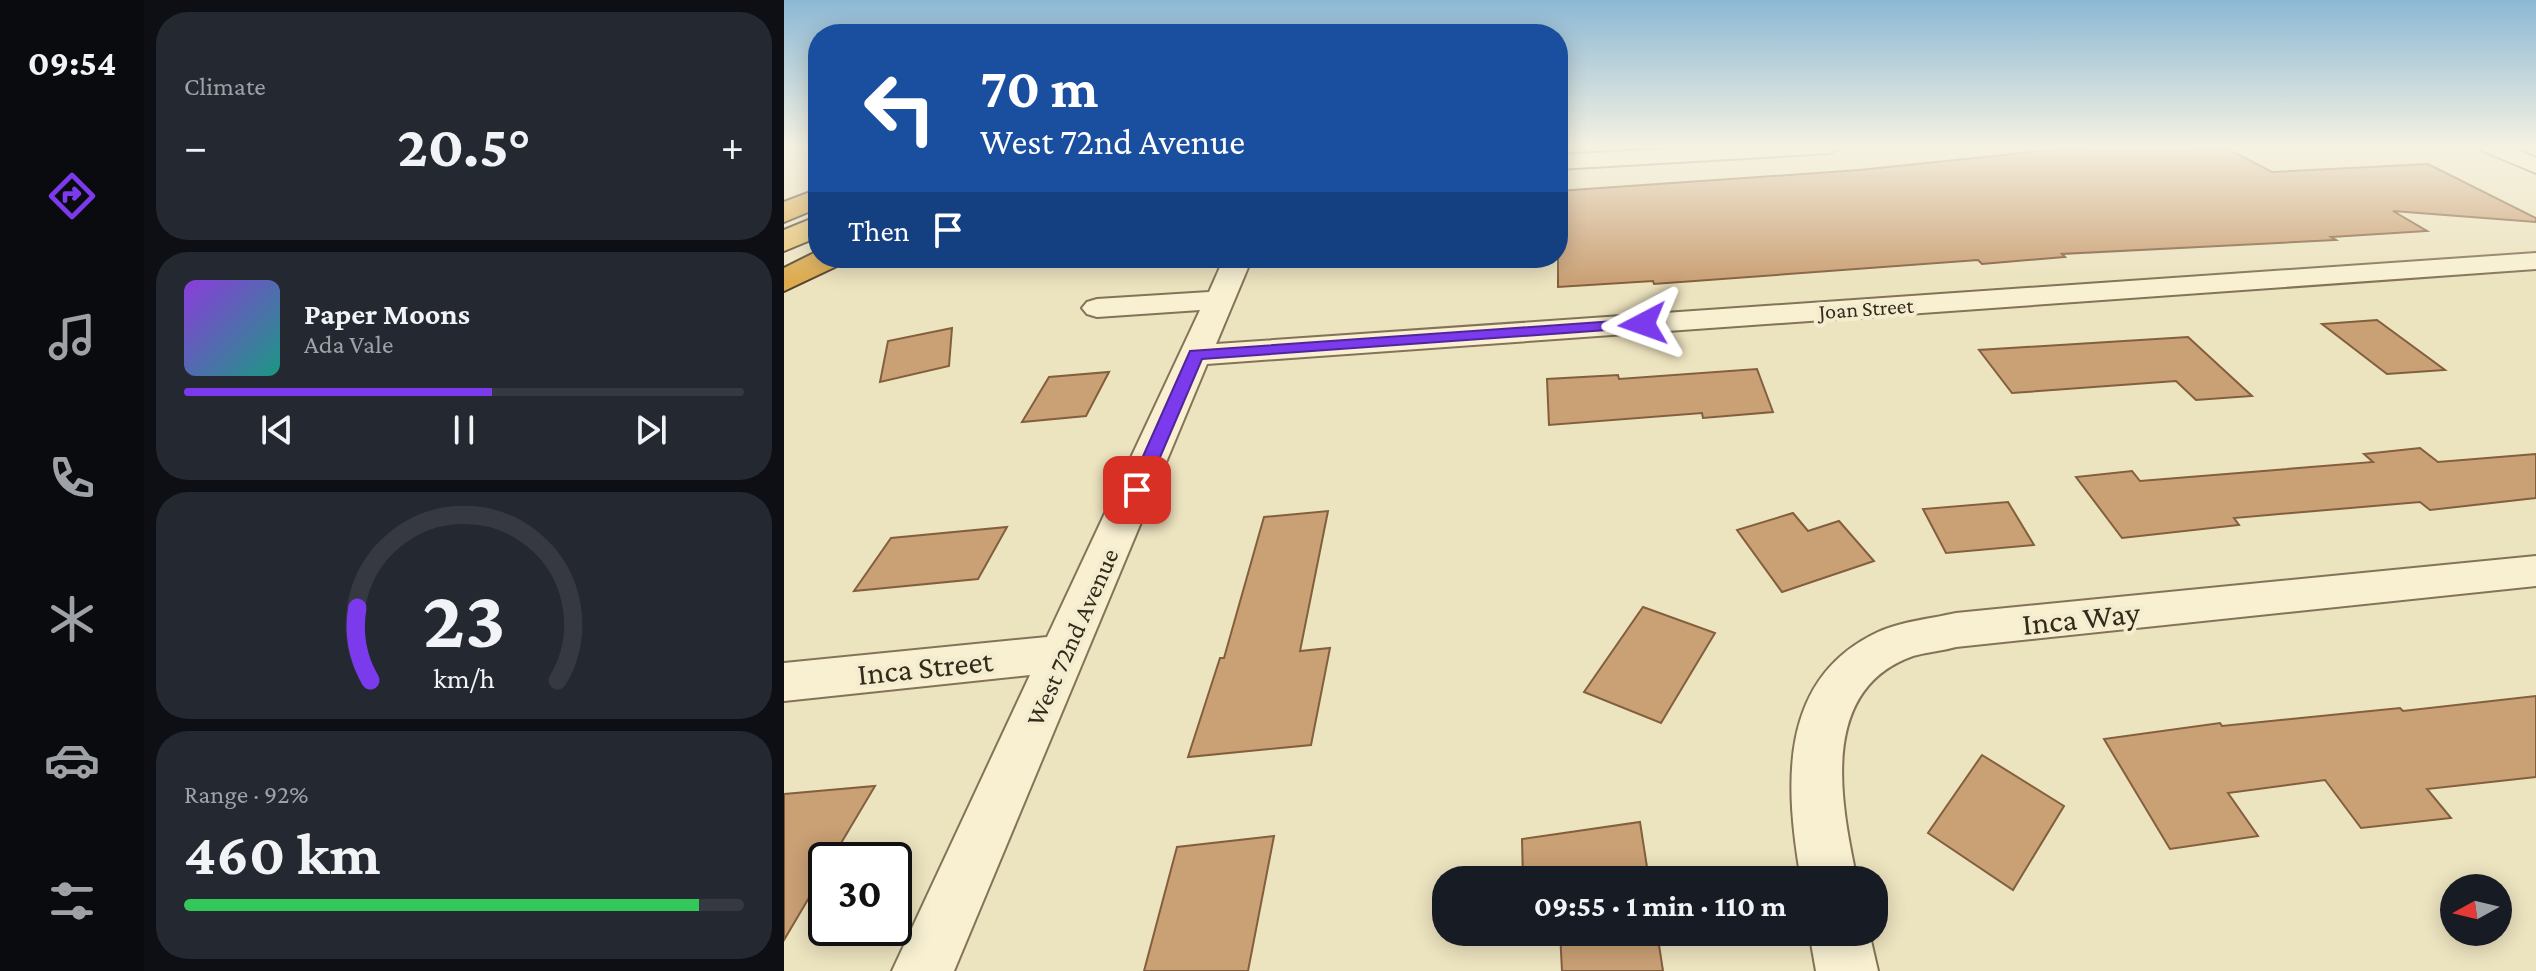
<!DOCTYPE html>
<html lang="en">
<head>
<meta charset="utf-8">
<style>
  :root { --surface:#171b24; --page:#242831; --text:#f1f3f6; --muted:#9ea1a6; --line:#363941; --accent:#7c3aed }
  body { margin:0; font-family:"Crimson Pro",serif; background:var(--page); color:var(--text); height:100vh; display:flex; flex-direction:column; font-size:30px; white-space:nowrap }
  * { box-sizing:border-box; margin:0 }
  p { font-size:26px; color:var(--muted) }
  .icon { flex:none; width:44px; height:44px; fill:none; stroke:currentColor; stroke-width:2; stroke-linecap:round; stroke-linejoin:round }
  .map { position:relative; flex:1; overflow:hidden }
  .details { display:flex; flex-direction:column; gap:12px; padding:12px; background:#0d0f14; width:640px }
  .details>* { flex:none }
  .guide { position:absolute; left:24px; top:24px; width:760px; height:244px; border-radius:32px; box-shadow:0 4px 20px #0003; background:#1a4fa0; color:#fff; overflow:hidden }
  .needle { width:52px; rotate:262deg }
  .fabs { position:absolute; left:1656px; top:874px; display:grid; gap:16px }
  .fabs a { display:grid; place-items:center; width:72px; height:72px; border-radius:50%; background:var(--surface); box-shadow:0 4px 20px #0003; font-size:40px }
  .speed { position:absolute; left:24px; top:842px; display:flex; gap:16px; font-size:40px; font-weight:700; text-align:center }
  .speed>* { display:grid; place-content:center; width:104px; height:104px; border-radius:50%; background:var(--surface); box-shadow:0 4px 20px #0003; line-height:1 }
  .speed .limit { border:4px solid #111; border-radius:12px; background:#fff; color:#111 }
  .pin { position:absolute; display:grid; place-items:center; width:68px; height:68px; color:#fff; margin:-34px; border-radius:16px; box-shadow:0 4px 12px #0006 }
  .me { position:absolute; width:88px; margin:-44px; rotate:266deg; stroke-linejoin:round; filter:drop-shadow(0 0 6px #0008) }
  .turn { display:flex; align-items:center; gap:28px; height:168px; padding:0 40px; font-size:36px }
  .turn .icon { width:104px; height:104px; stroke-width:2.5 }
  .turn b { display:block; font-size:56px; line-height:68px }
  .then { display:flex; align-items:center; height:76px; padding:0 40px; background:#0003; gap:16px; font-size:30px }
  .big { font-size:60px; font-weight:700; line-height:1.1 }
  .details .widget { flex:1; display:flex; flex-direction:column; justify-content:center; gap:12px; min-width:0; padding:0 28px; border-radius:32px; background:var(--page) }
  .details .dial { align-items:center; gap:0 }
  .dial svg { height:208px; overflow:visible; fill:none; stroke:var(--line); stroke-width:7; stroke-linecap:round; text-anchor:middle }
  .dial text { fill:var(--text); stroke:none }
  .song { display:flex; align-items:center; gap:24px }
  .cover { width:96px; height:96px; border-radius:12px; background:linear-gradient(135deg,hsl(270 70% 55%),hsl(170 70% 35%)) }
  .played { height:8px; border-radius:4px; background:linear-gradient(90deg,var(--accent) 55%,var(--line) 55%) }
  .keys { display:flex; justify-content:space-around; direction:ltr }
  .heat { display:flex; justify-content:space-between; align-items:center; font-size:44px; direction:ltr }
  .charge { height:12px; border-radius:6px; background:linear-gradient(90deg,#34c759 92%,var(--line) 0) }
  .trip { position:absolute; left:648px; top:866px; width:456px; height:80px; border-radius:32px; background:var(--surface); box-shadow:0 4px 20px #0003; font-weight:700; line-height:80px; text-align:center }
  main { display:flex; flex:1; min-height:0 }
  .menu { display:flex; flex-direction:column; width:144px; justify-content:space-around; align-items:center; background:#090b0e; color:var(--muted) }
  .menu .icon { width:56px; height:56px }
  .menu .current { color:var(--accent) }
  .menu b { font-size:36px; color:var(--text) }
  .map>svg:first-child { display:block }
  .building { fill:#caa075; stroke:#835f3e; stroke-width:2 }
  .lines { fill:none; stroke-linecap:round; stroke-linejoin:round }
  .minor-casing { stroke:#847358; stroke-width:4 }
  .trunk-casing { stroke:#52412c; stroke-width:4 }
  .motorway-casing { stroke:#52412c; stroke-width:4 }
  .minor { fill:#f8f0d1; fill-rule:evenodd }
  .trunk { fill:#e6c372; fill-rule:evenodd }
  .motorway { fill:#dcaa4f; fill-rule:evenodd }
  .route { fill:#7c3aed; stroke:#51269a; stroke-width:2 }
  .labels { text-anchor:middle; stroke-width:8; stroke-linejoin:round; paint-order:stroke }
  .far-street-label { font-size:22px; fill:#342a1c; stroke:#f4ecce }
  .street-label { font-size:26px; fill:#342a1c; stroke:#f4ecce }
  .near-street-label { font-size:32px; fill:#342a1c; stroke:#f4ecce }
</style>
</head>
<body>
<main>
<nav class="menu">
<b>09:54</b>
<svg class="icon current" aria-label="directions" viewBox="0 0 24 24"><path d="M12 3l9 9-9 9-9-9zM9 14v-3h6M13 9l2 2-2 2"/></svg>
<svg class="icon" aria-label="music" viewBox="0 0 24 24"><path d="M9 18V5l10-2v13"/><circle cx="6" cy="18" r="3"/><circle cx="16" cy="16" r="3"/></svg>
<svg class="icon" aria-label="phone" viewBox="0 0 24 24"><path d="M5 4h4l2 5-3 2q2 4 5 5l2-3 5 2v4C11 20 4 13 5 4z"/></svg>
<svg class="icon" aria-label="climate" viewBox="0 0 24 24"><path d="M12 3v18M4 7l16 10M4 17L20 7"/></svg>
<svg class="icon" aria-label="car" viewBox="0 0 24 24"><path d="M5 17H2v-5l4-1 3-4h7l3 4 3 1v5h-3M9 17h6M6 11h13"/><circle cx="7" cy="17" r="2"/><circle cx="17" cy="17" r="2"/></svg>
<svg class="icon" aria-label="filters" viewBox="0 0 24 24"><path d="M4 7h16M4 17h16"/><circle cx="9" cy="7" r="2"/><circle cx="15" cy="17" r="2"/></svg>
</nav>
<section class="details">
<div class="widget"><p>Climate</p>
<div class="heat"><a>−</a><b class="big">20.5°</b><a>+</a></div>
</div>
<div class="widget">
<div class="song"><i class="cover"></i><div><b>Paper Moons</b><p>Ada Vale</p></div></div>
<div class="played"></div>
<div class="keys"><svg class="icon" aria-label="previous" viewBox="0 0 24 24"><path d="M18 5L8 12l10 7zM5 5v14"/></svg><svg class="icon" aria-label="pause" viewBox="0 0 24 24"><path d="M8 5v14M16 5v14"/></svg><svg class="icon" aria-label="next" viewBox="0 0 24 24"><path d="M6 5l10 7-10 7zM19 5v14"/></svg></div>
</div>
<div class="widget dial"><svg viewBox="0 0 100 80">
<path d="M14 69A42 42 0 1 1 86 69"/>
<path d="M14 69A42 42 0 0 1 9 41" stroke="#7c3aed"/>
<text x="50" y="56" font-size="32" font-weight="700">23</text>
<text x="50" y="72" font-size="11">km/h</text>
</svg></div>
<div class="widget"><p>Range · 92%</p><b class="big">460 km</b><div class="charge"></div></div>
</section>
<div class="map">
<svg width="1752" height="971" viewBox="0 0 1752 971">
  <rect width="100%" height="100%" fill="#ece3bf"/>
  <g class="building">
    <polygon points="1304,146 1409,146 1414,149 1438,146 1488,172 1644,164 1752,218 1752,222 1609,211 1643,231 1547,237 1552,240 1278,254 1281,257 1198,264 1194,260 870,284 869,281 774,287 774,191 1075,170"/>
    <polygon points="1593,320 1661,370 1603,374 1538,324"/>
    <polygon points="168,328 165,366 96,382 104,341"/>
    <polygon points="1404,337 1468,396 1412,400 1392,381 1228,393 1195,350"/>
    <polygon points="973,369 989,412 919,418 918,413 765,425 763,379 834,375 835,379"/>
    <polygon points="325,372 302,416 238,422 265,377"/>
    <polygon points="1636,448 1654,462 1752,454 1752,498 1646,510 1636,502 1450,518 1455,525 1338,538 1292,477 1348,471 1356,481 1589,462 1580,454"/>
    <polygon points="1224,502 1250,545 1162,553 1139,509"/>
    <polygon points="544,511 516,651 546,648 527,745 404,757 436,658 440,658 480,517"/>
    <polygon points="1009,513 1024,531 1055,521 1090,561 998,592 953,530"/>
    <polygon points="223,527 194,579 70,591 107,538"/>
    <polygon points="859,607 931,633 877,723 800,692"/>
    <polygon points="1752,696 1752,777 1643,789 1667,818 1577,828 1541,780 1444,793 1474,836 1386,849 1320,739 1436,723 1438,726 1616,708 1619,711"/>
    <polygon points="1198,755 1280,806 1229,890 1144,833"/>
    <polygon points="91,786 47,860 42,860 42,869 0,940 0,794"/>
    <polygon points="856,822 865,880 739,880 738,839"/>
    <polygon points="490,836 464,971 360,971 393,847"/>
    <polygon points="776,932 873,932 879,971 778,971"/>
  </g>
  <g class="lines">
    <defs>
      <g id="minor">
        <polygon points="939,146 1057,146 1046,153 774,169 774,155"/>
        <polygon points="1696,146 1724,146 1752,158 1752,173 1699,151"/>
        <polygon points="1752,253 1752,269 423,364 170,971 108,971 246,675 0,701 0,663 263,637 416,310 313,317 303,314 298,308 303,302 313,299 425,292 440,258 468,258 432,344"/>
        <path d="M1752,556V586L1172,647C1158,651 1143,652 1129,656C1033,690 1057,804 1073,880H1017C1001,787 993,679 1094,632C1119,621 1146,619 1172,613Z"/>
        <polygon points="1025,932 1085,932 1094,971 1032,971"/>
      </g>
      <polygon id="trunk" points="34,216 34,237 0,251 0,230"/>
      <g id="motorway">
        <polygon points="34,189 34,208 0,222 0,202"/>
        <polygon points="34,251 34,258 60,258 55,265 0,291 0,268"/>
      </g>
    </defs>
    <use href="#minor" class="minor-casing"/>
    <use href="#trunk" class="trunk-casing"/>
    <use href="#motorway" class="motorway-casing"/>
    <use href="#minor" class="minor"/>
    <use href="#trunk" class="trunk"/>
    <use href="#motorway" class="motorway"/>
  </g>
  <linearGradient id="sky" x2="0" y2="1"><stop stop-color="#8cb8d5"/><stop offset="0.52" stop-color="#f6f2e2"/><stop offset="1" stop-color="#f6f2e2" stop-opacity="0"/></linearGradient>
  <rect width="1752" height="282" fill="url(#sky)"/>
  <polygon class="route" points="859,319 866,324 864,327 418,359 362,490 353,496 344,490 406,351"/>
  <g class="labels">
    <g class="far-street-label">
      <text transform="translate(1082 308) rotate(-4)" y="8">Joan Street</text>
    </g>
    <g class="street-label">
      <text transform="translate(288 637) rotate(-66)" y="9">West 72nd Avenue</text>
    </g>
    <g class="near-street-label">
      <text transform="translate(1297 618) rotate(-6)" y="11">Inca Way</text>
      <text transform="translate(141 667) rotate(-6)" y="11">Inca Street</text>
    </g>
  </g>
</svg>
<div class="fabs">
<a><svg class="needle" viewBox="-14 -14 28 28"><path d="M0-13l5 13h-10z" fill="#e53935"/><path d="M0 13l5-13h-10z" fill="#9ea1a6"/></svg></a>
</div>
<div class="speed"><div class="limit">30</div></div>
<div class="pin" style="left:353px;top:490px;background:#d93025"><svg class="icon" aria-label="arrive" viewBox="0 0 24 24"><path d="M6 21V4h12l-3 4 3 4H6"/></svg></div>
<svg class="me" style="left:859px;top:324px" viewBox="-20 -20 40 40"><path d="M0-17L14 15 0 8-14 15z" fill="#7c3aed" stroke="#fff" stroke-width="4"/></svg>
<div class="trip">09:55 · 1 min · 110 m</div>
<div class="guide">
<div class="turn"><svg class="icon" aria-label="left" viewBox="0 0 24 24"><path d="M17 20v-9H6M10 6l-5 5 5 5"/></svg><div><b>70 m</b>West 72nd Avenue</div></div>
<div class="then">Then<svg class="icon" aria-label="arrive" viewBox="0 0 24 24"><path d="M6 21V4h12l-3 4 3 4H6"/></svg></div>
</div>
</div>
</main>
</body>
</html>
